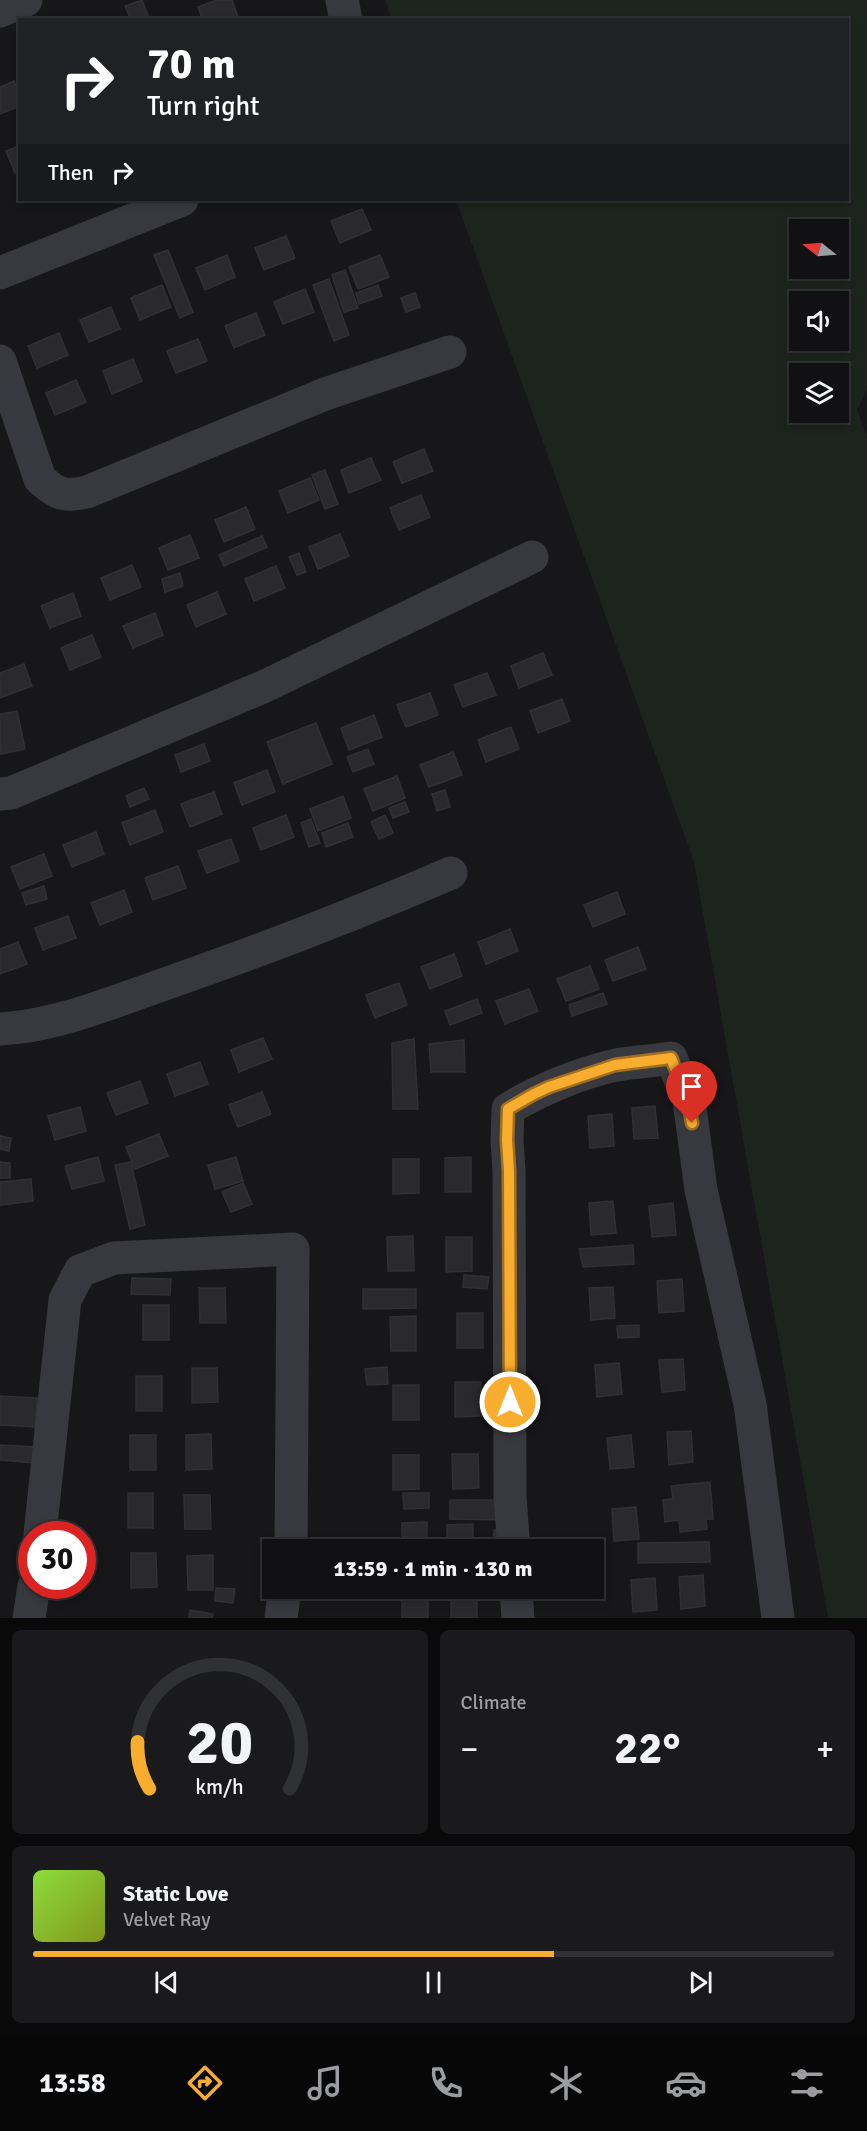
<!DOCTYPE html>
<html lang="en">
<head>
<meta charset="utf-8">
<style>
  :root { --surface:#111113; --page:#1a1a1c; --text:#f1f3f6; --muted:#9c9da0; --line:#303133; --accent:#f8ad2f }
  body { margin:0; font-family:Signika,sans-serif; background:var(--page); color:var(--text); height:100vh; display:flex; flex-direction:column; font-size:22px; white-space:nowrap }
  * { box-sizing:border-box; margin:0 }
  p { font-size:20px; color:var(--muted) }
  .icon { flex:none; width:33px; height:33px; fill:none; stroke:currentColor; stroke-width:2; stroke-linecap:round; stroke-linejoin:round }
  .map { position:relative; height:1618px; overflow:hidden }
  .side { display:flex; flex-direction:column; gap:12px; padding:12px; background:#09090a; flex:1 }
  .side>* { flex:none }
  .guide { position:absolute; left:18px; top:18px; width:831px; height:183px; border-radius:0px; box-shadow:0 3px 9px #0003,0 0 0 2px var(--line); background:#202124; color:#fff; overflow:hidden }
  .needle { width:39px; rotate:287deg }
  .buttons { position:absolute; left:789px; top:219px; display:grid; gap:12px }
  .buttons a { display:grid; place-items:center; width:60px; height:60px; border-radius:0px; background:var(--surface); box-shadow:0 3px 9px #0003,0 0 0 2px var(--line); font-size:30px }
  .speed { position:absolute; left:18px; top:1521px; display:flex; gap:12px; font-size:30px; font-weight:700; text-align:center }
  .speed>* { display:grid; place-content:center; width:78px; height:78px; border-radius:50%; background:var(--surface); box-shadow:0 3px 9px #0003,0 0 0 2px var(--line); line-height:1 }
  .speed .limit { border:9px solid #d22; background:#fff; color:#111 }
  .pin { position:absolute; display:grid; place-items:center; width:51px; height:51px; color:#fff; margin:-62px -26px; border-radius:50% 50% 50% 0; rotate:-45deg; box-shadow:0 0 6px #0007 }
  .pin .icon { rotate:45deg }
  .me { position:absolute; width:66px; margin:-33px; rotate:0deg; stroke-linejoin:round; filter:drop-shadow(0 0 4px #0008) }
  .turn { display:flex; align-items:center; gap:21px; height:126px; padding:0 30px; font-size:27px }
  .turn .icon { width:78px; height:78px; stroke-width:2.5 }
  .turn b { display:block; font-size:42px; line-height:51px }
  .then { display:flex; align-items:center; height:57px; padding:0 30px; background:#0003; gap:12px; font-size:22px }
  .big { font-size:45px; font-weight:800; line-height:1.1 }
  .side .card { flex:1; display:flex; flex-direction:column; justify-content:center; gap:9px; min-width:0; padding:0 21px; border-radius:9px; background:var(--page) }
  .side .dial { align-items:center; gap:0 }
  .dial svg { height:156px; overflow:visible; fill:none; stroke:var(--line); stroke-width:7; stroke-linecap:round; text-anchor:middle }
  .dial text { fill:var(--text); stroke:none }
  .song { display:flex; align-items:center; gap:18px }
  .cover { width:72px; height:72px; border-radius:9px; background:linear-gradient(135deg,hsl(90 70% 55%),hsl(70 70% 35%)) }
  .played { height:6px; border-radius:3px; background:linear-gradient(90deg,var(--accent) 65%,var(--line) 65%) }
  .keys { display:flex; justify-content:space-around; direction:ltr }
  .heat { display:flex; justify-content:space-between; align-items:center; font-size:33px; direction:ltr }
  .side .tiles { flex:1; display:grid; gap:12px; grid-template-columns:1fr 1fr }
  .card:last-child { grid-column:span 2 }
  .trip { position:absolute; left:262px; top:1539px; width:342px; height:60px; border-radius:0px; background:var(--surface); box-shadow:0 3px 9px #0003,0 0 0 2px var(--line); font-weight:800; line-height:60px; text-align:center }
  .dock { display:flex; height:96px; justify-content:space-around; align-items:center; background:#070708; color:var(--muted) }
  .dock .icon { width:42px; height:42px }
  .dock .selected { color:var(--accent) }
  .dock b { font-size:27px; color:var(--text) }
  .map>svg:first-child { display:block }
  .green { fill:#1c241d; fill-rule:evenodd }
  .building { fill:#2a2a2d; stroke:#313135; stroke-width:1.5 }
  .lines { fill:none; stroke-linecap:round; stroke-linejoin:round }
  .minor { stroke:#38393e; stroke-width:33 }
  .route-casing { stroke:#a1701f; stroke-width:15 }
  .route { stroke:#f8ad2f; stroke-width:10 }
</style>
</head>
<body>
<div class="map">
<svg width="867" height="1618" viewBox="0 0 867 1618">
  <rect width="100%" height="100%" fill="#171719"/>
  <path class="green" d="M385,0H867V389L857,410L867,435V1618H828L694,862L456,200H848V20H392ZM800,230H838V268H800ZM800,302H838V340H800ZM800,374H838V412H800Z"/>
  <g class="building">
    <polygon points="142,0 150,20 131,20 125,6"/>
    <polygon points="217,0 232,0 238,17 232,20 203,20 198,7"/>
    <polygon points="14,81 20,94 20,106 0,114 0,87"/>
    <polygon points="20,146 20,171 15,173 6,151"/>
    <polygon points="362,209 371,230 340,243 331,221"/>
    <polygon points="286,236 295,258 264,270 255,248"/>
    <polygon points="168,250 193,312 180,318 154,255"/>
    <polygon points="227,255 235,277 205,290 196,268"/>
    <polygon points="380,255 389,277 358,289 349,267"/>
    <polygon points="345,270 358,308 344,312 332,275"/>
    <polygon points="329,279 349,335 334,341 313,285"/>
    <polygon points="162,285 171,307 140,320 131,298"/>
    <polygon points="378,285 382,296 359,304 356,293"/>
    <polygon points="305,289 314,312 283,324 274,302"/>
    <polygon points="415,293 420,307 406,312 401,298"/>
    <polygon points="111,307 120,329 89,342 80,320"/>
    <polygon points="256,313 265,335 234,348 225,326"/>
    <polygon points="59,333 68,355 37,368 28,346"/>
    <polygon points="198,339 207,361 176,373 167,351"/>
    <polygon points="133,359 142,381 112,394 103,371"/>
    <polygon points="76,380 86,402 55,415 46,393"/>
    <polygon points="424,449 433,471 402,483 393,462"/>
    <polygon points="371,458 381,480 349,493 341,470"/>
    <polygon points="325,470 338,504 325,509 312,475"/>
    <polygon points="310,478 319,500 288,513 279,491"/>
    <polygon points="421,495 430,517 399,530 390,508"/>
    <polygon points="246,507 255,529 224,542 215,520"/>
    <polygon points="340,534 349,556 318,569 309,547"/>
    <polygon points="190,535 199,558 168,570 159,548"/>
    <polygon points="262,536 267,547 224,566 219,555"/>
    <polygon points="299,553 306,572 297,575 289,557"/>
    <polygon points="132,565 141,587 110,600 101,578"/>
    <polygon points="276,566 285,588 254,601 245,579"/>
    <polygon points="180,573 183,586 165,592 162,579"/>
    <polygon points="217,592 226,614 196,627 187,605"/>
    <polygon points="73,593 81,616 50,628 41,606"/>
    <polygon points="155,613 163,635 133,648 123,626"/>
    <polygon points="92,635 101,657 70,670 61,648"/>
    <polygon points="543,653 552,675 519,688 511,666"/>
    <polygon points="24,664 32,686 0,698 0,673"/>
    <polygon points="487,673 496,695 463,707 454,685"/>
    <polygon points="430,693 438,715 406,727 397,705"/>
    <polygon points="562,699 570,721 538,733 530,711"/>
    <polygon points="17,711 25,749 1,754 0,714"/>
    <polygon points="374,715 382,737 349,750 341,728"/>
    <polygon points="316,723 332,764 283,784 267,742"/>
    <polygon points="511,727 519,749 486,762 478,740"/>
    <polygon points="204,744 210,761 181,772 175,755"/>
    <polygon points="368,749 374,764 353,772 347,757"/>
    <polygon points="453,752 462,775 429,787 420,765"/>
    <polygon points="267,770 275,792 242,805 234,783"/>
    <polygon points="397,776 405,798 373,811 364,789"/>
    <polygon points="144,788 149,799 130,807 126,796"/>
    <polygon points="445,790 450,807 437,811 432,794"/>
    <polygon points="214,792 222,814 190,827 181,804"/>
    <polygon points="343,796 351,818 318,831 310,809"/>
    <polygon points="405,802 409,812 393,818 389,808"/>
    <polygon points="155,810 163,832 130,845 122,823"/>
    <polygon points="286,815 294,837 261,850 253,828"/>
    <polygon points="385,815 393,833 379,839 371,822"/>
    <polygon points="311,819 320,843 309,847 301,823"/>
    <polygon points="348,823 353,837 326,847 322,833"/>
    <polygon points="96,832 104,854 72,867 63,845"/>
    <polygon points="231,839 239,861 207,873 198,851"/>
    <polygon points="44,854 52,876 20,889 11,867"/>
    <polygon points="178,866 186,888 153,900 145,878"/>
    <polygon points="44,886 47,899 26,905 22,893"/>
    <polygon points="124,890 132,912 100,925 91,903"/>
    <polygon points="617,892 625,914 593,927 584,905"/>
    <polygon points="68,916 76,938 43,950 35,928"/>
    <polygon points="510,929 518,951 486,964 478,942"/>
    <polygon points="18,942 27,964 0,974 0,949"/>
    <polygon points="638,947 646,969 613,981 605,960"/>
    <polygon points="454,954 462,976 430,989 421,967"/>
    <polygon points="590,966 599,989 566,1001 557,979"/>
    <polygon points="399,983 407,1005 375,1018 366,995"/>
    <polygon points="529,989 538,1011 505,1024 496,1001"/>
    <polygon points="603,993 607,1004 572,1016 569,1005"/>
    <polygon points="477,999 482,1013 450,1025 445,1011"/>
    <polygon points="263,1038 272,1059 239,1072 231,1050"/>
    <polygon points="414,1039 418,1109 393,1109 392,1043"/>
    <polygon points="464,1040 465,1072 431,1072 429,1044"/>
    <polygon points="200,1062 208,1084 175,1096 167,1074"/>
    <polygon points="140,1081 148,1103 116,1115 107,1093"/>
    <polygon points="262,1092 271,1114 238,1127 229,1105"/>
    <polygon points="655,1106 658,1138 634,1139 632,1108"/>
    <polygon points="80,1107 86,1131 55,1140 48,1116"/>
    <polygon points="612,1114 614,1146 590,1148 588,1116"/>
    <polygon points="159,1134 168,1156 135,1169 126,1147"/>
    <polygon points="0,1136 11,1138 9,1151 0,1149"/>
    <polygon points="98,1157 104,1181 72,1189 65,1166"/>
    <polygon points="236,1157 243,1181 215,1189 208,1165"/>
    <polygon points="471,1157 471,1192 445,1192 445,1158"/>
    <polygon points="393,1159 419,1159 419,1193 393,1194"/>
    <polygon points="0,1162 10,1163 10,1178 0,1178"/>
    <polygon points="131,1162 145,1225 130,1229 115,1165"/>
    <polygon points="31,1179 33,1201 0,1205 0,1182"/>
    <polygon points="243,1183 252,1204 231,1212 222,1192"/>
    <polygon points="613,1201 616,1233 591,1235 589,1203"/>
    <polygon points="673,1203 676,1235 652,1237 649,1206"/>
    <polygon points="413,1236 414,1271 388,1271 387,1237"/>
    <polygon points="446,1237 472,1237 472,1271 446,1272"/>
    <polygon points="633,1245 634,1264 583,1267 579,1249"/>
    <polygon points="464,1275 489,1277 487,1289 463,1287"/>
    <polygon points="132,1278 171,1279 170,1295 131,1294"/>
    <polygon points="682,1279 684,1311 659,1313 657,1281"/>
    <polygon points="613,1287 615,1318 591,1320 589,1288"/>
    <polygon points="199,1288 225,1288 226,1323 200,1323"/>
    <polygon points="363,1289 416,1289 416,1308 363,1309"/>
    <rect x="143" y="1305" width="26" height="35"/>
    <rect x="457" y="1313" width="26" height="35"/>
    <polygon points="416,1316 416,1351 391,1351 390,1317"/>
    <polygon points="639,1325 639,1337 618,1338 617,1326"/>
    <polygon points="683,1359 685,1390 662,1392 659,1360"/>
    <polygon points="619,1363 622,1394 597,1397 595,1365"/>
    <polygon points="387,1367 388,1384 367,1385 365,1369"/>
    <polygon points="192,1368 217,1368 218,1402 192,1403"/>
    <rect x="136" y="1376" width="26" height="35"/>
    <polygon points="455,1382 481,1382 481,1416 455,1417"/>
    <rect x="393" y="1385" width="26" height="35"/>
    <polygon points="0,1396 37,1398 36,1427 0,1425"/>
    <polygon points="691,1431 693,1462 669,1465 667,1432"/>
    <polygon points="211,1434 212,1469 186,1470 186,1435"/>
    <rect x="130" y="1435" width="26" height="35"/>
    <polygon points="631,1435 634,1467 610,1469 607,1438"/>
    <polygon points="0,1445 36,1447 35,1463 0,1460"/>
    <polygon points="452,1454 478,1454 479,1488 453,1489"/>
    <polygon points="393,1455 419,1455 419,1489 393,1490"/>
    <polygon points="710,1482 713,1519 706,1519 707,1529 680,1532 679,1520 665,1522 663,1500 673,1499 671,1486"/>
    <rect x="128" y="1493" width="25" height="35"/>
    <polygon points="403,1493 429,1493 429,1508 404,1509"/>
    <polygon points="184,1495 210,1495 211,1529 185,1529"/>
    <polygon points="450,1500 503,1500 503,1520 450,1519"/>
    <polygon points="636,1507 639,1539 614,1541 612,1509"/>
    <polygon points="427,1522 427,1550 402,1550 402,1523"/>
    <polygon points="473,1524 473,1550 447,1550 447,1525"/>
    <polygon points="494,1530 510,1530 509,1550 493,1550"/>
    <polygon points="709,1542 710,1562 638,1563 638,1543"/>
    <polygon points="131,1553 156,1553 157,1587 131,1588"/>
    <polygon points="213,1555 213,1590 188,1590 187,1556"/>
    <polygon points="703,1575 705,1606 681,1609 679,1577"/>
    <polygon points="655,1578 657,1610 633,1612 631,1580"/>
    <polygon points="216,1588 235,1589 233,1603 215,1601"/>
    <polygon points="428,1593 428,1618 402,1618 402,1594"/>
    <rect x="451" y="1594" width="26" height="24"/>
    <polygon points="190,1610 213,1614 212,1618 189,1618"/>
  </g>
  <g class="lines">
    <g class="minor">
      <polyline points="342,0 346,20"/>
      <polyline points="0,11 26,0"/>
      <polyline points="0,273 182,200"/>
      <path d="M0,361L40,479C58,495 64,497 87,492L325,394L450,352"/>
      <polyline points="0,794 11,793 263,687 532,557"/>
      <path d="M0,1029C56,1026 110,1003 162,985C260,951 356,914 451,873"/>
      <polyline points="40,1534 65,1300 80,1271 114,1258 293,1249 291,1550"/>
      <path d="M514,1550L510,1497L509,1171L507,1140L508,1109C539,1090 580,1073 616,1065C634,1062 653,1061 671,1058L689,1100L701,1190L750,1404L778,1618"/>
      <polyline points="516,1588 518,1618"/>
      <polyline points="29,1618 34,1586"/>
      <polyline points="281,1618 285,1588"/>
    </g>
  </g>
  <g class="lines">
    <defs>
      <polyline id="route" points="510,1402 509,1171 507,1140 508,1109 534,1094 549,1087 615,1065 671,1058 688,1100 692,1123"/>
    </defs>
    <use href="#route" class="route-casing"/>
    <use href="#route" class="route"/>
  </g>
</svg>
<div class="buttons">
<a><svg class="needle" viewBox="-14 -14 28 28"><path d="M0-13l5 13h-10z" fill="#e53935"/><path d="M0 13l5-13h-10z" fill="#9c9da0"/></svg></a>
<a><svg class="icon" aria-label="sound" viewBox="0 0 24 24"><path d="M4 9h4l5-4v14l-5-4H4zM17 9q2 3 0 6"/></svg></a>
<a><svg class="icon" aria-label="layers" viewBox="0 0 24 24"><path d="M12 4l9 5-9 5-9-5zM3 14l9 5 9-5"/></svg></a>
</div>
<div class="speed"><div class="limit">30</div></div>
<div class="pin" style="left:692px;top:1123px;background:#d93025"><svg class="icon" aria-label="arrive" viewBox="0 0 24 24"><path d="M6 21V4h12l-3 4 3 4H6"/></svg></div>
<svg class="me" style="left:510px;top:1402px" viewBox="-20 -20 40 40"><circle r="17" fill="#f8ad2f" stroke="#fff" stroke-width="3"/><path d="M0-11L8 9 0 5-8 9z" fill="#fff"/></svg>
<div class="trip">13:59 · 1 min · 130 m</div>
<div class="guide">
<div class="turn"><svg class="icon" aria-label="right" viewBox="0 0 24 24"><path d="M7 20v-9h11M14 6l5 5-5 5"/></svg><div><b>70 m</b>Turn right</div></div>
<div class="then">Then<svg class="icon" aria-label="right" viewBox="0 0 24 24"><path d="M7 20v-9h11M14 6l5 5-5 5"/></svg></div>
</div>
</div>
<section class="side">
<div class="tiles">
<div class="card dial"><svg viewBox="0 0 100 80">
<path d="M14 69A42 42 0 1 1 86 69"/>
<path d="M14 69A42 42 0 0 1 8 45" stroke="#f8ad2f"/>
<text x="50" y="56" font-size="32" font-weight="700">20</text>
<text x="50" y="72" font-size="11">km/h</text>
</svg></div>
<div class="card"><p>Climate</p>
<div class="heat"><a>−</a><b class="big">22°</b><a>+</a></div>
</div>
<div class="card">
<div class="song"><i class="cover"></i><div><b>Static Love</b><p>Velvet Ray</p></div></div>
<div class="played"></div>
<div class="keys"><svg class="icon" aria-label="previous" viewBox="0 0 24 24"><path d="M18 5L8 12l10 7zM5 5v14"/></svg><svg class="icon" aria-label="pause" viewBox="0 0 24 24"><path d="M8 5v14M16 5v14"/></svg><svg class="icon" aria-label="next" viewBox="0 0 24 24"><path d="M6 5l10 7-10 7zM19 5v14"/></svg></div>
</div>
</div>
</section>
<nav class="dock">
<b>13:58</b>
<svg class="icon selected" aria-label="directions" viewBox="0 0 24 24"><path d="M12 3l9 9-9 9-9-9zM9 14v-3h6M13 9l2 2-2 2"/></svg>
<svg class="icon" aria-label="music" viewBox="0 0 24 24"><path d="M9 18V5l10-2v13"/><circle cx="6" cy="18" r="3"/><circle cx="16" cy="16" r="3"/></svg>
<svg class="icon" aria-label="phone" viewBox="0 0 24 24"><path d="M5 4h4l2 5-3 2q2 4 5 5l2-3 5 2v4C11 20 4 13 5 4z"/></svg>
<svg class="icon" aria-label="climate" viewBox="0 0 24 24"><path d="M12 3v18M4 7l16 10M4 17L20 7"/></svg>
<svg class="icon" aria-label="car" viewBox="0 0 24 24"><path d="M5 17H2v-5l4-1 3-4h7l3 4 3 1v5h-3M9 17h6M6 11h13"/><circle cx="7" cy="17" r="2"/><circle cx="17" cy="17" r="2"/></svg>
<svg class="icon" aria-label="filters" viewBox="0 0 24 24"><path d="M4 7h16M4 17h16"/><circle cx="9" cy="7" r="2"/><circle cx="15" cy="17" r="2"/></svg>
</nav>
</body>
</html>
